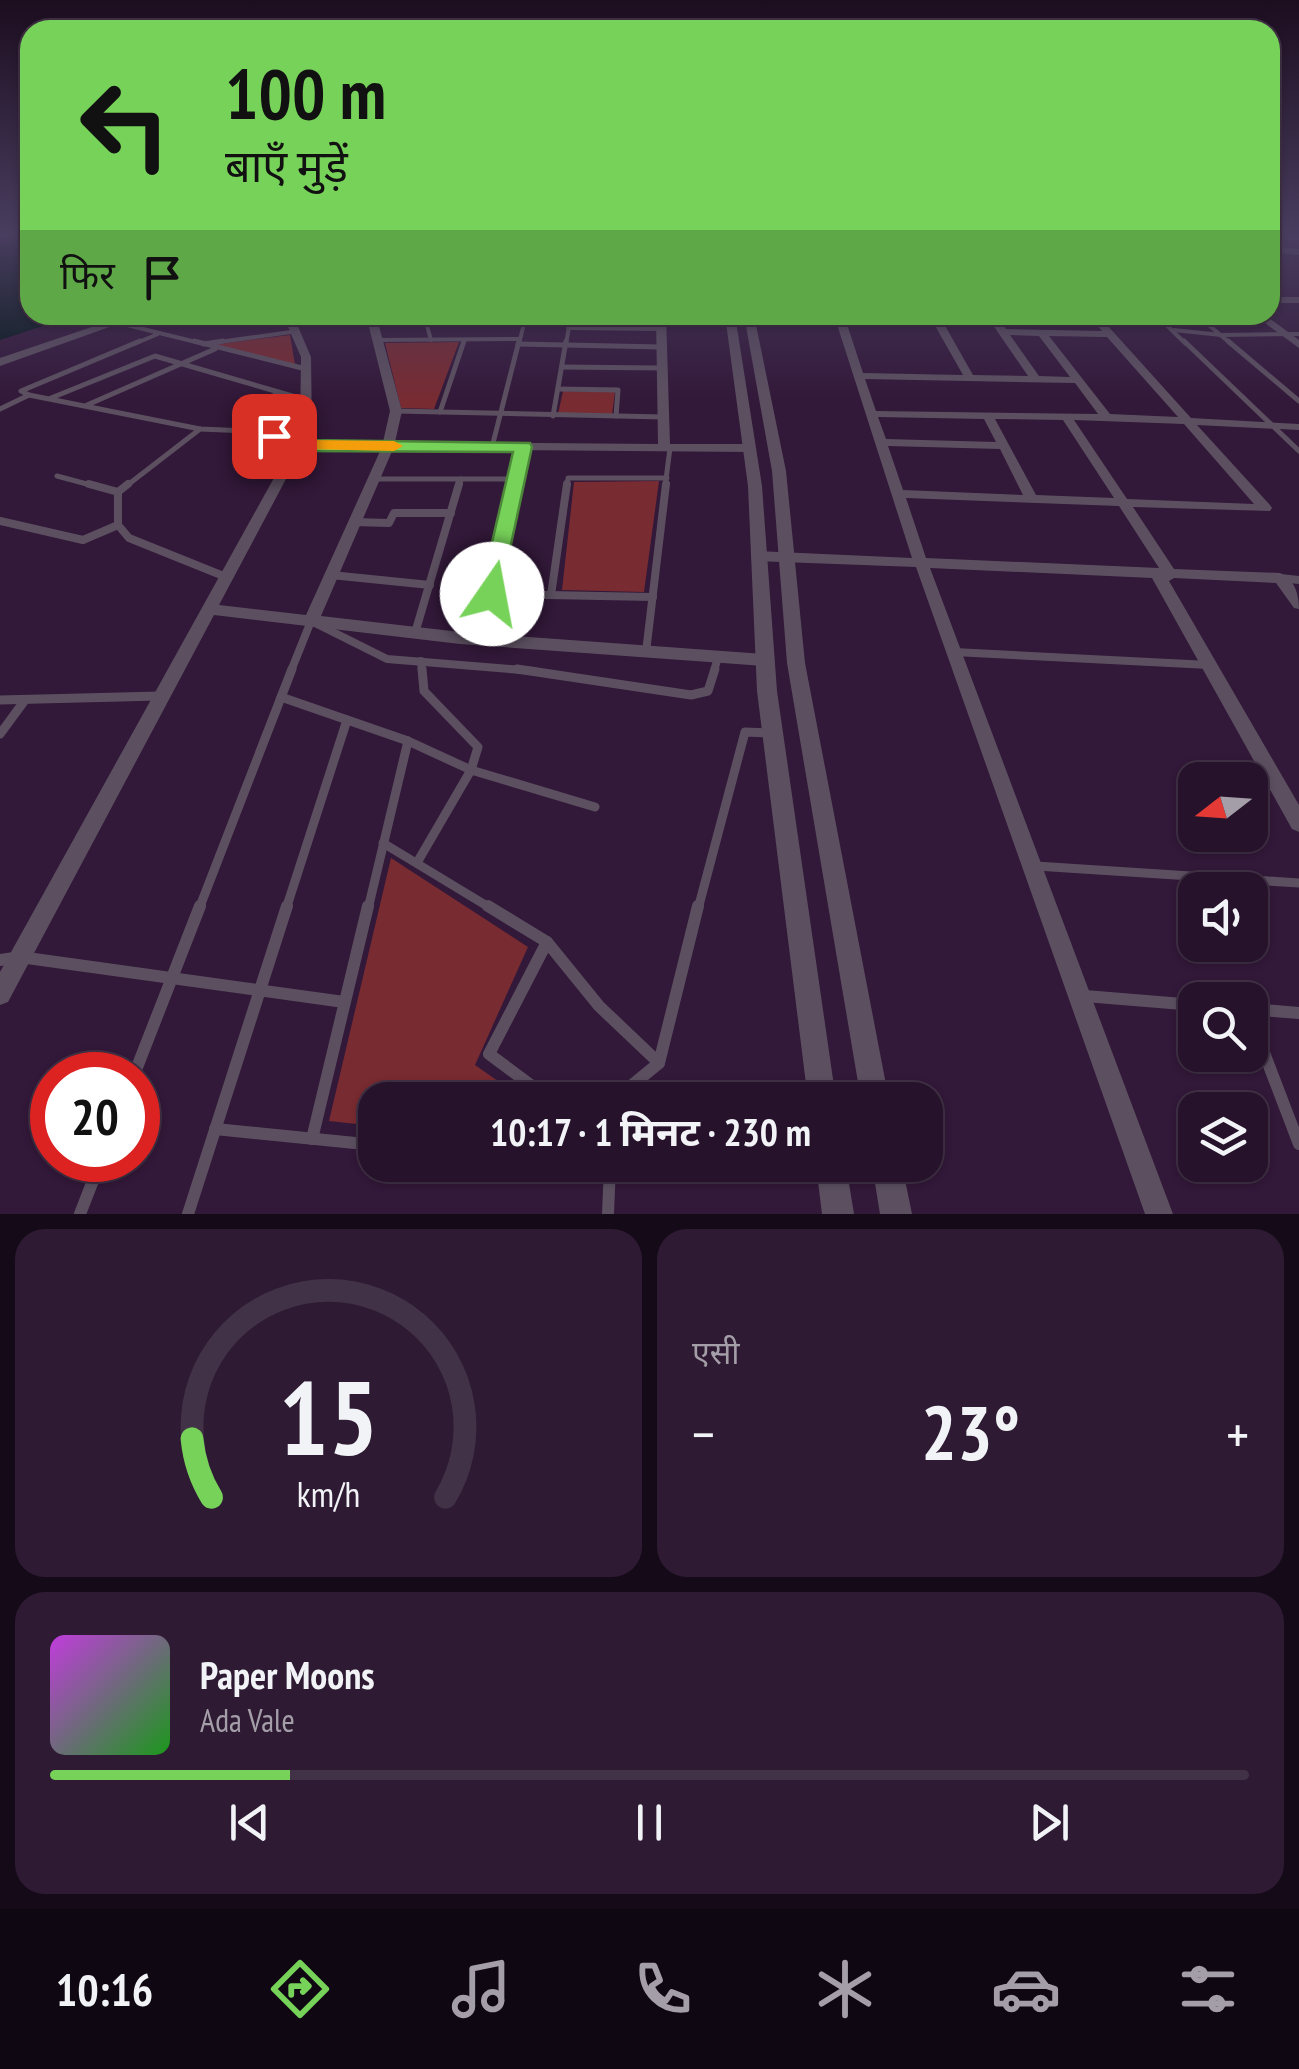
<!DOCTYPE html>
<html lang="hi">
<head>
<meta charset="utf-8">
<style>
  :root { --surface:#26122b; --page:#2e1b33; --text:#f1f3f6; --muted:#a49ea9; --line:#423247; --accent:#77d259 }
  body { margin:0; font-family:"PT Sans Narrow","Noto Sans Devanagari",sans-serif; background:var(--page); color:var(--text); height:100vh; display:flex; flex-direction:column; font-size:38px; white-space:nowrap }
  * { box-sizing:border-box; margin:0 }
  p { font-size:32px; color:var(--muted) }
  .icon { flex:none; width:55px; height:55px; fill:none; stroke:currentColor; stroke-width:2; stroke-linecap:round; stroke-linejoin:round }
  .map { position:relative; height:1214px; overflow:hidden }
  .sheet { display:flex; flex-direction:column; gap:15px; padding:15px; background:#150a18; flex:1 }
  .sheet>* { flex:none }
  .hud { position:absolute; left:20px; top:20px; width:1260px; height:305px; border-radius:30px; box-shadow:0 2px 8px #0004,0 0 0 2px var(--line); background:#77d259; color:#111; overflow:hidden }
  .needle { width:65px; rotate:253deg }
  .tools { position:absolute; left:1178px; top:762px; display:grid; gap:20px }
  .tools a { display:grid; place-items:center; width:90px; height:90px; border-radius:20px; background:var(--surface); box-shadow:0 2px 8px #0004,0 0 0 2px var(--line); font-size:50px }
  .speed { position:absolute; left:30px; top:1052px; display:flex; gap:20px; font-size:50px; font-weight:700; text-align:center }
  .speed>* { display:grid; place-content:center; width:130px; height:130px; border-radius:50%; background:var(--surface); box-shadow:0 2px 8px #0004,0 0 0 2px var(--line); line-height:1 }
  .speed .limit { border:15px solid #d22; background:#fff; color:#111 }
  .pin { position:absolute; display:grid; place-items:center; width:85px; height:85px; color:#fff; margin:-42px; border-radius:20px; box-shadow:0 5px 15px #0006 }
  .me { position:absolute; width:110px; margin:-55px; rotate:12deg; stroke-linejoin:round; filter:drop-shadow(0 0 8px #0008) }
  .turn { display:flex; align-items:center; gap:35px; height:210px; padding:0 40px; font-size:45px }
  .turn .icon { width:130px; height:130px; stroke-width:2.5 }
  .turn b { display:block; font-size:70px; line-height:85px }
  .then { display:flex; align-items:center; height:95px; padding:0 40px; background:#0003; gap:20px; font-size:38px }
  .big { font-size:75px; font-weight:700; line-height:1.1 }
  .sheet .tile { flex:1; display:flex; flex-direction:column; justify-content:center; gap:15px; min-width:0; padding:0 35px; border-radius:30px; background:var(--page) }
  .sheet .dial { align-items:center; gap:0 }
  .dial svg { height:260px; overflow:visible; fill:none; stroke:var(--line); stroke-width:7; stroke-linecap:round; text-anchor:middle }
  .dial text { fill:var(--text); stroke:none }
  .song { display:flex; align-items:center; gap:30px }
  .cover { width:120px; height:120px; border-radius:15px; background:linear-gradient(135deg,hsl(290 70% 55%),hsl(120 70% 35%)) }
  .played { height:10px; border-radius:5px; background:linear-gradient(90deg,var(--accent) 20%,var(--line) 20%) }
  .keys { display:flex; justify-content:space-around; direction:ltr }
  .heat { display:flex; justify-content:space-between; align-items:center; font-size:55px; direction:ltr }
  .sheet .tiles { flex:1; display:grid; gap:15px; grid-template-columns:1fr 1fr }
  .tile:last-child { grid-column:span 2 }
  .trip { position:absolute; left:358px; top:1082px; width:585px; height:100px; border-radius:30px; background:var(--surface); box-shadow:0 2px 8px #0004,0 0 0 2px var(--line); font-weight:700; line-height:100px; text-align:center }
  .menu { display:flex; height:160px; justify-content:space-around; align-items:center; background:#0f0711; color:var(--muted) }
  .menu .icon { width:70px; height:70px }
  .menu .on { color:var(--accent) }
  .menu b { font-size:45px; color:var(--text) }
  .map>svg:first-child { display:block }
  .green { fill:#782b31 }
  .water { fill:#021718 }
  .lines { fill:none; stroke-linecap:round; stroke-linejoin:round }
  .service-far4 { stroke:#5c5060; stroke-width:4 }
  .service-far3 { stroke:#5c5060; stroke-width:5 }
  .service-far2 { stroke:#5c5060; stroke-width:8 }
  .service-far1 { stroke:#5c5060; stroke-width:9 }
  .service { stroke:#5c5060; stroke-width:12 }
  .minor { fill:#5c5060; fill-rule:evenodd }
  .tertiary { fill:#5c5060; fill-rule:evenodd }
  .route { fill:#77d259; stroke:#4d883a; stroke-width:2.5 }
  .slow { fill:#f59e0b }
</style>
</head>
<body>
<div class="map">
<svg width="1299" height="1214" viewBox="0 0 1299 1214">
  <rect width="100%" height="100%" fill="#321839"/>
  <g class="green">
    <polygon points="290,335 295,365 212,345"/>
    <polygon points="459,342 434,409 401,408 385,343"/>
    <polygon points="563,391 615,392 612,415 558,414"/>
    <polygon points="659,481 644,592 562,590 574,482"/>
    <polygon points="391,858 528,947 475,1065 525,1100 375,1100 375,1126 329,1121"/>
  </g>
  <polygon class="water" points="30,235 30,315 77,315 0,340 0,243"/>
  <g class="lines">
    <g class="service-far4">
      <polyline points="1270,236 1299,239"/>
      <polyline points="424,315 526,315 519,344"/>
      <polyline points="424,315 431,340"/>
      <polyline points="1156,315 1186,344"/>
      <polyline points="1197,315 1231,344"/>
      <polyline points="115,322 204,344"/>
      <polyline points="568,328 661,329"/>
      <polyline points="1174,330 1221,335 1299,334"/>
      <polyline points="380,340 520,339"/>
      <polyline points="134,344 158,334"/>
      <polyline points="205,344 298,331"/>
      <polyline points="463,344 464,340"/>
      <polyline points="566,344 571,315"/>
    </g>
    <g class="service-far3">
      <polyline points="194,341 306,369"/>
      <polyline points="1184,341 1299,451"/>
      <polyline points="1228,341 1299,401"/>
      <polyline points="204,344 223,341"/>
      <polyline points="518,344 662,347"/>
      <polyline points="562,367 662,368"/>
      <polyline points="558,389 618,390 616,416"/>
      <polyline points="29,395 200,429 248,431 299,442"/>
      <polyline points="51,398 155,356 306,400"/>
      <polyline points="87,405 215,349"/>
      <polyline points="0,409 29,395 21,391 140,341"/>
      <polyline points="396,411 663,417"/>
      <polyline points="440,412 464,341"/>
      <polyline points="553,416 566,341"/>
      <polyline points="235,430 276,394"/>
      <polyline points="492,447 519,341"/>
      <polyline points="57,476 98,487"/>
      <polyline points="374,479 516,479"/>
      <polyline points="125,487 200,429"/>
      <polyline points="459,487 461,479"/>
      <polyline points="515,487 523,447"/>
      <polyline points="567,487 568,478 667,478"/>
      <polyline points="665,487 670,448"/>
    </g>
    <g class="service-far2">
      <polyline points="89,484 118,492"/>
      <polyline points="128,484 118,492 118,525 129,538 226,577"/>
      <polyline points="0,521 83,540 118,525"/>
      <polyline points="354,522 389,523 394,513 451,513"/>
      <polyline points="331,575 430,585"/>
      <polyline points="1280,578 1299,580"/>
      <polyline points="492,594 653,597"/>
      <polyline points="551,595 567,484"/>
      <polyline points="415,633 459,484"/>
      <polyline points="482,640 515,484"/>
      <polyline points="646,652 666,484"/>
      <polyline points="954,652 1209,665"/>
      <polyline points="421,661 422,671"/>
      <polyline points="291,671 311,621 387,659 534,671"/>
      <polyline points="714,671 718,657"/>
    </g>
    <g class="service-far1">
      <polyline points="517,669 691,695 708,691 715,669"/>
      <polyline points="281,697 408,741 471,770 595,807"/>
      <polyline points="0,700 160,696"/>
      <polyline points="0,734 25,700"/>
      <polyline points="383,843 492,909"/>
      <polyline points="418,861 471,770 478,747 424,691 422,669"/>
      <polyline points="1036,866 1299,883"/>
      <polyline points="199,909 292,669"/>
      <polyline points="286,909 347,720"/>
      <polyline points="368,909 408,741"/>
      <polyline points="698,909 745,732 770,733"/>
    </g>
    <g class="service">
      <polyline points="488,906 547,942 599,1006 659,1063"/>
      <polyline points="547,942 489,1054 551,1100"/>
      <polyline points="0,960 20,957 344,1002"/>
      <polyline points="1085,996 1195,1005"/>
      <polyline points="1250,1009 1299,1013"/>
      <polyline points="1250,1016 1299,1144"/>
      <polyline points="134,1075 200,906"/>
      <polyline points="614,1100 659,1063 698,906"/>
      <polyline points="215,1129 375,1145"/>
      <polyline points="312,1139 368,906"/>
      <polyline points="575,1165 610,1169"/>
      <polyline points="80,1214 101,1160"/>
      <polyline points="188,1214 287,906"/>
      <polyline points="608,1214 610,1165"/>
    </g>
    <g class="minor">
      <polygon points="7,232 19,232 0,238 0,234"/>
      <rect x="1270" y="297" width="29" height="6"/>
      <path d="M283,315H293L311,357L312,431L306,442H383L390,411L366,315H376L402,411L395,442L658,444L656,315H666L670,444H750L756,448L750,452L393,449L321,616L460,632L765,654L771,656L773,660L771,664L765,666L460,644L214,615L8,1002L0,1005V972L300,431L301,357ZM302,449H381L306,615L219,605Z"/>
      <path d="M834,315H844L863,373L963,375L929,315H939L973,375L1028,376L986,315H996L1006,329L1102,331L1088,315H1098L1191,418L1299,424V430L1197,425L1270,505L1272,508L1270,511L1133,507L1174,569L1280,573C1295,579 1299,595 1299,609L1294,608L1276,583L1174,578L1169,581L1299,805V832L1292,829L1152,578L930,568L1173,1214H1145L916,567L758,561L751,556L758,551L912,558ZM1010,335L1039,336L1070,377L1039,376ZM1049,336L1107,337L1178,417L1110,414ZM865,379L1075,383L1098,414L876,411ZM878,417L984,419L996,442L886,439ZM995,419L1063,420L1114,498L1036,495ZM1074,420L1184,424L1254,504L1127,499ZM888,446L1000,449L1023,495L903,490ZM906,498L1119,506L1159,568L926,558Z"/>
      <polygon points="1254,315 1265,315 1299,340 1299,348"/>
    </g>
    <g class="tertiary">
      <polygon points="1270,246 1299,249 1299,255 1270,252"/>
      <polygon points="127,315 143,315 0,366 0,358"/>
      <polygon points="725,315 735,315 762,486 777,691 836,1100 808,1100 757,691 748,486"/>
      <polygon points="744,315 754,315 786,471 805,663 889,1100 861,1100 787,663 772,471"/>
      <polygon points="816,1165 846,1165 854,1214 822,1214"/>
      <polygon points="872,1165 902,1165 912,1214 880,1214"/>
    </g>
  </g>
  <linearGradient id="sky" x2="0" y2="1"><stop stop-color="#1c0d1f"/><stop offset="0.58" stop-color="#493d5f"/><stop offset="1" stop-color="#493d5f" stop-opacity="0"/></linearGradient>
  <rect width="1299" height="402" fill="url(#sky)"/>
  <polygon class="route" points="274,431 307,440 530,443 532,447 499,600 492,602 480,594 513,452 297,451 267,440 265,436"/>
  <polygon class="slow" points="312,440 394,441 403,446 394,451 306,449 303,446"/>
</svg>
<div class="tools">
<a><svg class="needle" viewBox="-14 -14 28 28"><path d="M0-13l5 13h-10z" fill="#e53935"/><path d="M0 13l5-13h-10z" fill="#a49ea9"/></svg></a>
<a><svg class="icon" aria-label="sound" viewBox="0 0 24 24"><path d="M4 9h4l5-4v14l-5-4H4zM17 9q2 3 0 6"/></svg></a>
<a><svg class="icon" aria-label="search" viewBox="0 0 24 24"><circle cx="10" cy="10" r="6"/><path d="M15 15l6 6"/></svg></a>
<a><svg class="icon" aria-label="layers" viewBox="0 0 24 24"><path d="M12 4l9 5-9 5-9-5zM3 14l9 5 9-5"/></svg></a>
</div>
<div class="speed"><div class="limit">20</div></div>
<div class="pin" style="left:274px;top:436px;background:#d93025"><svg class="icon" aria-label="arrive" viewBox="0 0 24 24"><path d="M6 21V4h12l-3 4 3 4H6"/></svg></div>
<svg class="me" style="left:492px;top:594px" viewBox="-20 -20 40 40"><circle r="19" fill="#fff"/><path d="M0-13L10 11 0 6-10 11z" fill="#77d259"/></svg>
<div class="trip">10:17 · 1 मिनट · 230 m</div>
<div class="hud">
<div class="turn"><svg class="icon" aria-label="left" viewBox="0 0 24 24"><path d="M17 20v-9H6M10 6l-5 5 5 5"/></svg><div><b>100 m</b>बाएँ मुड़ें</div></div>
<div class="then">फिर<svg class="icon" aria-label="arrive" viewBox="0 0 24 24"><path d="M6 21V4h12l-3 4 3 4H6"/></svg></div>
</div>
</div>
<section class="sheet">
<div class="tiles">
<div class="tile dial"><svg viewBox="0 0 100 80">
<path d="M14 69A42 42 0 1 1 86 69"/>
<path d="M14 69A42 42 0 0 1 8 51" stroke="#77d259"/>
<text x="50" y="56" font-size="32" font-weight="700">15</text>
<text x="50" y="72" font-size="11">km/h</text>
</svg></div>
<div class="tile"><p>एसी</p>
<div class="heat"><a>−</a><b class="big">23°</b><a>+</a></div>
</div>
<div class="tile">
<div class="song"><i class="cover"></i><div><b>Paper Moons</b><p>Ada Vale</p></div></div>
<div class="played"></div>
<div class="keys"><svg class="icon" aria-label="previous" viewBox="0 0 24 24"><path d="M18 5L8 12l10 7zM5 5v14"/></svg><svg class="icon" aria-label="pause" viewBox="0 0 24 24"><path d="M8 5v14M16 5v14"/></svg><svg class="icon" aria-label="next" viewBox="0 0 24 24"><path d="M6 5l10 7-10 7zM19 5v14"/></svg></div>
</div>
</div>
</section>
<nav class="menu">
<b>10:16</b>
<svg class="icon on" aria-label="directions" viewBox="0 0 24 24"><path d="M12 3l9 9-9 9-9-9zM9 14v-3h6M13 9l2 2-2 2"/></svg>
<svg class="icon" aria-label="music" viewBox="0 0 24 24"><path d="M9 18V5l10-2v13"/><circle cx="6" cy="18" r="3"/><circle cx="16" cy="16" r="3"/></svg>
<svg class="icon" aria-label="phone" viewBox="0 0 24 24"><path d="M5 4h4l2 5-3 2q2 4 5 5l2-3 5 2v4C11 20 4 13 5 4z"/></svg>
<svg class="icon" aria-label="climate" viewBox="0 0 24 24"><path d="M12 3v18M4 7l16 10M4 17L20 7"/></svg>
<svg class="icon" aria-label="car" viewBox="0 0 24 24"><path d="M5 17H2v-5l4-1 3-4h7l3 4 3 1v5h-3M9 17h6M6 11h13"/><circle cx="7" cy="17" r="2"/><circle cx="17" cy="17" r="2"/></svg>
<svg class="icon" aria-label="filters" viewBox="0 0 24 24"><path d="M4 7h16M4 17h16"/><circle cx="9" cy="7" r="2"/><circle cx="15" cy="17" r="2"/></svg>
</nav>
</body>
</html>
